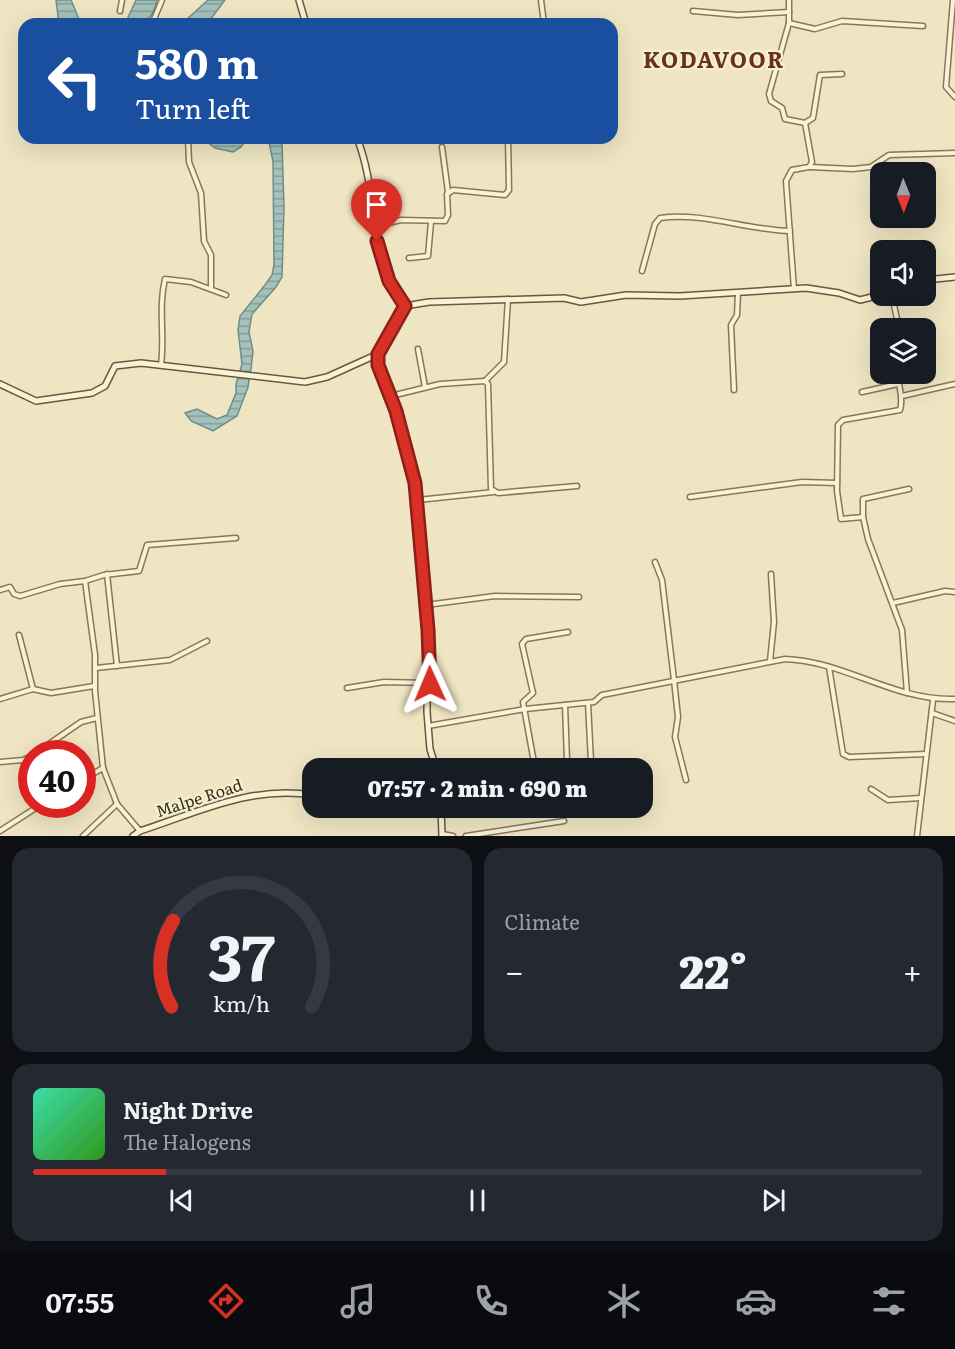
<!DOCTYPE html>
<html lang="en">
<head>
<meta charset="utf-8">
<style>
  :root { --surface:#171b24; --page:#242831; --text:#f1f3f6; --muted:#9ea1a6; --line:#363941; --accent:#d93025 }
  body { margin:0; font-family:Literata,serif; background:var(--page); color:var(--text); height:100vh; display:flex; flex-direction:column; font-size:22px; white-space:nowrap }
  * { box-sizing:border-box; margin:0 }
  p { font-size:20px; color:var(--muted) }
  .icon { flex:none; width:33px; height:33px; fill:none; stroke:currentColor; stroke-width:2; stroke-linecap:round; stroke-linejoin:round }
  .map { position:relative; height:836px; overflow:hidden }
  .panel { display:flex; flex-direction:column; gap:12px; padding:12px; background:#0d0f14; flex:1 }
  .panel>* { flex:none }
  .guide { position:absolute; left:18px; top:18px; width:600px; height:126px; border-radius:18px; box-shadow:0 6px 24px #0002; background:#1a4fa0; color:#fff; overflow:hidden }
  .needle { width:39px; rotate:179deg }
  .fabs { position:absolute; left:870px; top:162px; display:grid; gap:12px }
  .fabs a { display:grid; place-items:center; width:66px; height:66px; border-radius:12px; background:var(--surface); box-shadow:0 6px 24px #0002; font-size:30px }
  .speed { position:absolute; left:18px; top:740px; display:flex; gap:12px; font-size:30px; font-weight:700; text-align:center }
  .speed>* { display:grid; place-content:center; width:78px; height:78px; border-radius:50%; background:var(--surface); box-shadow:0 6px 24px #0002; line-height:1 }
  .speed .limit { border:9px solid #d22; background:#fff; color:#111 }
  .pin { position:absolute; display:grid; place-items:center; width:51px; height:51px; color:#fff; margin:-62px -26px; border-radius:50% 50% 50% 0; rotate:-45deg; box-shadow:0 0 6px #0007 }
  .pin .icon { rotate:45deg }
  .me { position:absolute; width:66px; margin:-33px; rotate:359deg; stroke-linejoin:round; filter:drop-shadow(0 0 4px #0008) }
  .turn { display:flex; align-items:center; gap:21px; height:126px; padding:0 18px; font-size:27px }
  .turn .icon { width:78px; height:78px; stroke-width:2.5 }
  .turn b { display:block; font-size:42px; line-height:51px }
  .big { font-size:45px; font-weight:800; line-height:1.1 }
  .panel .widget { flex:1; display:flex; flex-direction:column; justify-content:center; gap:9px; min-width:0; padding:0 21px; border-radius:18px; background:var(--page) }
  .panel .dial { align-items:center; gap:0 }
  .dial svg { height:156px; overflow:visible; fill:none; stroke:var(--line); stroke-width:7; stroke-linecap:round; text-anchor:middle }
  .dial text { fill:var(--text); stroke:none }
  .song { display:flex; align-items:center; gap:18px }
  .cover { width:72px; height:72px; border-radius:9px; background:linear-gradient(135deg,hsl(160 70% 55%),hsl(110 70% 35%)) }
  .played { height:6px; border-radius:3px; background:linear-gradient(90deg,var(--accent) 15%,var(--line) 15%) }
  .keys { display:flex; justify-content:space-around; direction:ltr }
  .heat { display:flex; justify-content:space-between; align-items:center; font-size:33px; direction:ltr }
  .panel .tiles { flex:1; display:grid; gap:12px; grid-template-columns:1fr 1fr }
  .widget:last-child { grid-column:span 2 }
  .trip { position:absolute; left:302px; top:758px; width:351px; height:60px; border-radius:18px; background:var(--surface); box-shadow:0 6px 24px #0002; font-weight:800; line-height:60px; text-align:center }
  .dock { display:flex; height:96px; justify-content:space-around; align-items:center; background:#090b0e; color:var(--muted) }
  .dock .icon { width:42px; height:42px }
  .dock .active { color:var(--accent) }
  .dock b { font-size:27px; color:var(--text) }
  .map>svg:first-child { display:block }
  .water { fill:url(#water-rules); stroke:#6b8f8a; stroke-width:1.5 }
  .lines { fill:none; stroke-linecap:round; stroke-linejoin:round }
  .street-casing { stroke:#897759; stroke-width:7 }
  .secondary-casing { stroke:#6b583c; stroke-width:8 }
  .street { stroke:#f9f2d6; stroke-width:4 }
  .secondary { stroke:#f9f2d6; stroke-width:5 }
  .route-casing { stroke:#8d1f18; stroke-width:15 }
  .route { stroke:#d93025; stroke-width:10 }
  .labels { text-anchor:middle; stroke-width:4.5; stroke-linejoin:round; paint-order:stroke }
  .street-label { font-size:16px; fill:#382d1d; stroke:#f6efd2 }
  .district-label { font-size:22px; font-weight:bold; letter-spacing:1.5px; fill:#66321c; stroke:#f6efd2 }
</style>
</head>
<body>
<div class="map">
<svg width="955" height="836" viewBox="0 0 955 836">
  <defs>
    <pattern id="water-rules" width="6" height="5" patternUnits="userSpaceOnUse" patternTransform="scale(1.5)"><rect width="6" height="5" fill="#a5c1bb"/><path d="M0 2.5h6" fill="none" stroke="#879d97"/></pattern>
  </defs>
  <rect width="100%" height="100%" fill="#efe5c2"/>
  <g class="water">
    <polygon points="56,0 71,0 81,24 59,24"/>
    <path d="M136,0H157C153,20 145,24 125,24Z"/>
    <polygon points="208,0 225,0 207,24 160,24 169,19 186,20"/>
    <polygon points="202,138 247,138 241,147 233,152 215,148"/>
    <polygon points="268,138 278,138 282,143 284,207 282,277 276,287 252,314 249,332 253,351 251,369 248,387 237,416 213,431 191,421 185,413 197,409 217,419 227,415 236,393 236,384 242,364 238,330 240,316 265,285 272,275 274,265 273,161"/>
  </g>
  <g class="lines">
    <defs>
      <g id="street">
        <polyline points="541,0 544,24"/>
        <polyline points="789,0 789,23 769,94 771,101 782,108 785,119 805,123 812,162 809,167 792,170 786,181 794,289"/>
        <polyline points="953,0 946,87 955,97"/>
        <polyline points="120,11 122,0"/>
        <polyline points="693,11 738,15 789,12"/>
        <polyline points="789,23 815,29 842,21 923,26"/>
        <polyline points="152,24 162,0"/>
        <polyline points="805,123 813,118 820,75 842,74"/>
        <polyline points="188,138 189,162 201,193 204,241 211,255 211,289"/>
        <polyline points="442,147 448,192"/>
        <polyline points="810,167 853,169 871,167 889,155 955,153"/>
        <polyline points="375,226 401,220 445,221 448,215 447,194 453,190 505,195 509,190 508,138"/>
        <polyline points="409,258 428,256 431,222"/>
        <path d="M642,271L655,224L660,218C704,212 746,230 790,231"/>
        <polyline points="892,296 899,328"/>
        <polyline points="418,349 425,387"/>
        <path d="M161,365C165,336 158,308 165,279L191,282L226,295"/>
        <path d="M898,374C898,386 904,397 900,410L843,420L838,425L837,491L841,519L863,517L868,539L902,630L907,693"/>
        <polyline points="485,381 504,362 508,299"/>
        <polyline points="734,390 731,325 737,315 738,293"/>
        <polyline points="862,392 898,384"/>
        <polyline points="391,396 440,384 485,381 488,384 491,489 498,493 577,486"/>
        <polyline points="902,396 955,384"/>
        <polyline points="690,497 802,482 837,483"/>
        <polyline points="418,500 494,492"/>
        <polyline points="863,517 863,499 909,489"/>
        <polyline points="655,562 662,580 674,680 678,717 675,737 686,780"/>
        <polyline points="107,574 117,666"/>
        <polyline points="85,581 104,575 139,571 147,545 236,538"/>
        <polyline points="0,590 10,587 14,594 20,596 60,584 85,581 95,655 95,691 103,768 117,804 140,831"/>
        <polyline points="893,603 945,591 955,592"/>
        <polyline points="426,605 495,596 579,597"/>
        <polyline points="19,635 33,689 51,693 94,686"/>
        <polyline points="770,661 774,622 771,574"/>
        <polyline points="829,667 843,754 849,757 926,754"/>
        <polyline points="96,668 170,660 207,641"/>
        <polyline points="347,688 384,682 429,683"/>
        <polyline points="0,699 33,689"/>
        <polyline points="588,703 591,762"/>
        <polyline points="565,705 567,761"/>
        <polyline points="932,713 955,721"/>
        <path d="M428,726L525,709L594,702L602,695L785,659C844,661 894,701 955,699"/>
        <polyline points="36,753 81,722 97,718"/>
        <polyline points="0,762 23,760 32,756"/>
        <polyline points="535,768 523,702 533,693 522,644 526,639 568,632"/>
        <polyline points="82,780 103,768"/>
        <polyline points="871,789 888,800 921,798"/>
        <polyline points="0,831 42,804"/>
        <polyline points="442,834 453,836"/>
        <polyline points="83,836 117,804"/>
        <polyline points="466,836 564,821"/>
        <polyline points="917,836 933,700"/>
      </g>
      <g id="secondary">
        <polyline points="299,0 306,24"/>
        <path d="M357,138C375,183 371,233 388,279C392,288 399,297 405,306"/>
        <polyline points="926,280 955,277"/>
        <polyline points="405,306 429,302 564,298 581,302 626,295 680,296 806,288 839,293 860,300 880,295"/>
        <polyline points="405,306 378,354 378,365 396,411 415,483 420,513 428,630 427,712 430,749 436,768"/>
        <polyline points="0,384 36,401 92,393 105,386 115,366 141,363 305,382 327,377 378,354"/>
        <polyline points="441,807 442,836"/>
        <path d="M133,836L140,831C196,813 251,785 312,795"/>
      </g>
    </defs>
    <use href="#street" class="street-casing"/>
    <use href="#secondary" class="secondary-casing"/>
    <use href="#street" class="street"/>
    <use href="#secondary" class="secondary"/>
  </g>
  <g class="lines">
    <defs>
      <polyline id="route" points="377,241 389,281 405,306 378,354 378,365 396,411 415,483 428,630 430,684"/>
    </defs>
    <use href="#route" class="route-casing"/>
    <use href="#route" class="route"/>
  </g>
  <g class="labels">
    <g class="street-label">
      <text transform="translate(199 798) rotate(-18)" y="6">Malpe Road</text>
    </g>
    <g class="district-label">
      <text x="714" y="68">KODAVOOR</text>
    </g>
  </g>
</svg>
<div class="fabs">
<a><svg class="needle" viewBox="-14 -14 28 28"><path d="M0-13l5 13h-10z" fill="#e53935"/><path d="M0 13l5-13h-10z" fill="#9ea1a6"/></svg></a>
<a><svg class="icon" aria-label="sound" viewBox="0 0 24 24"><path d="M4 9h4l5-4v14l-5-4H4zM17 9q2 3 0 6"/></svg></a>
<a><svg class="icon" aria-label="layers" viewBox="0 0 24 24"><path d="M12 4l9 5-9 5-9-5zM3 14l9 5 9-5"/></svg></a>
</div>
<div class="speed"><div class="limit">40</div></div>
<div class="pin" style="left:377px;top:241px;background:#d93025"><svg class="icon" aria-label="arrive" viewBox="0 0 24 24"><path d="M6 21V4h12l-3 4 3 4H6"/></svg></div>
<svg class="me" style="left:430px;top:684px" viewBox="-20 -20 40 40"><path d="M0-17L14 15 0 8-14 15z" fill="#d93025" stroke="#fff" stroke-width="4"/></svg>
<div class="trip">07:57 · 2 min · 690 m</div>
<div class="guide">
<div class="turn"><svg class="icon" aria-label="left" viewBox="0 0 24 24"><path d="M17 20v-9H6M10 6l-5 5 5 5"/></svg><div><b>580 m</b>Turn left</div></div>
</div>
</div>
<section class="panel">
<div class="tiles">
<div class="widget dial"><svg viewBox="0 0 100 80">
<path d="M14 69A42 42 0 1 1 86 69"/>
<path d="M14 69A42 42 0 0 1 15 25" stroke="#d93025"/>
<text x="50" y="56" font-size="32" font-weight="700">37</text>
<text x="50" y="72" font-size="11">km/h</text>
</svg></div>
<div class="widget"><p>Climate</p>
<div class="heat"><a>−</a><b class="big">22°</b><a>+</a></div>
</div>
<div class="widget">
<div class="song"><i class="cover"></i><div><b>Night Drive</b><p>The Halogens</p></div></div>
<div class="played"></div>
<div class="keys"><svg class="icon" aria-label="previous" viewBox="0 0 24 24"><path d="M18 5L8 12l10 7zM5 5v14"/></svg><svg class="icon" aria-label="pause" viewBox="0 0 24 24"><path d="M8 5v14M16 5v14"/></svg><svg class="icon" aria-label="next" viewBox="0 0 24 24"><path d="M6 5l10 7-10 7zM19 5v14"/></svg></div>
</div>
</div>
</section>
<nav class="dock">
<b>07:55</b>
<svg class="icon active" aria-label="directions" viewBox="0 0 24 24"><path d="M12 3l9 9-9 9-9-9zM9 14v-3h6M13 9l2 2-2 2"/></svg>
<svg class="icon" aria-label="music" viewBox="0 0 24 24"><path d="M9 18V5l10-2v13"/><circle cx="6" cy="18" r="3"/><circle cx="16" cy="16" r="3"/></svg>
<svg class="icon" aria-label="phone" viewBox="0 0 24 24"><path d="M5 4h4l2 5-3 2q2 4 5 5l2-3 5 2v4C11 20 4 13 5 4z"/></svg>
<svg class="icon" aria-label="climate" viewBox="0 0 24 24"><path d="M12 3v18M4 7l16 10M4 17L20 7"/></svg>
<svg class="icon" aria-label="car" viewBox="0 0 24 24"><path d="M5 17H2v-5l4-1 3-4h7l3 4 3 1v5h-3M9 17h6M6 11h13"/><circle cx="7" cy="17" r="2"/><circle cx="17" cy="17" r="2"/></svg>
<svg class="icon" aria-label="filters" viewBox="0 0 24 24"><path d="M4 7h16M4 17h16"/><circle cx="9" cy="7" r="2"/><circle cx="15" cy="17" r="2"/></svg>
</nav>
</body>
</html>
